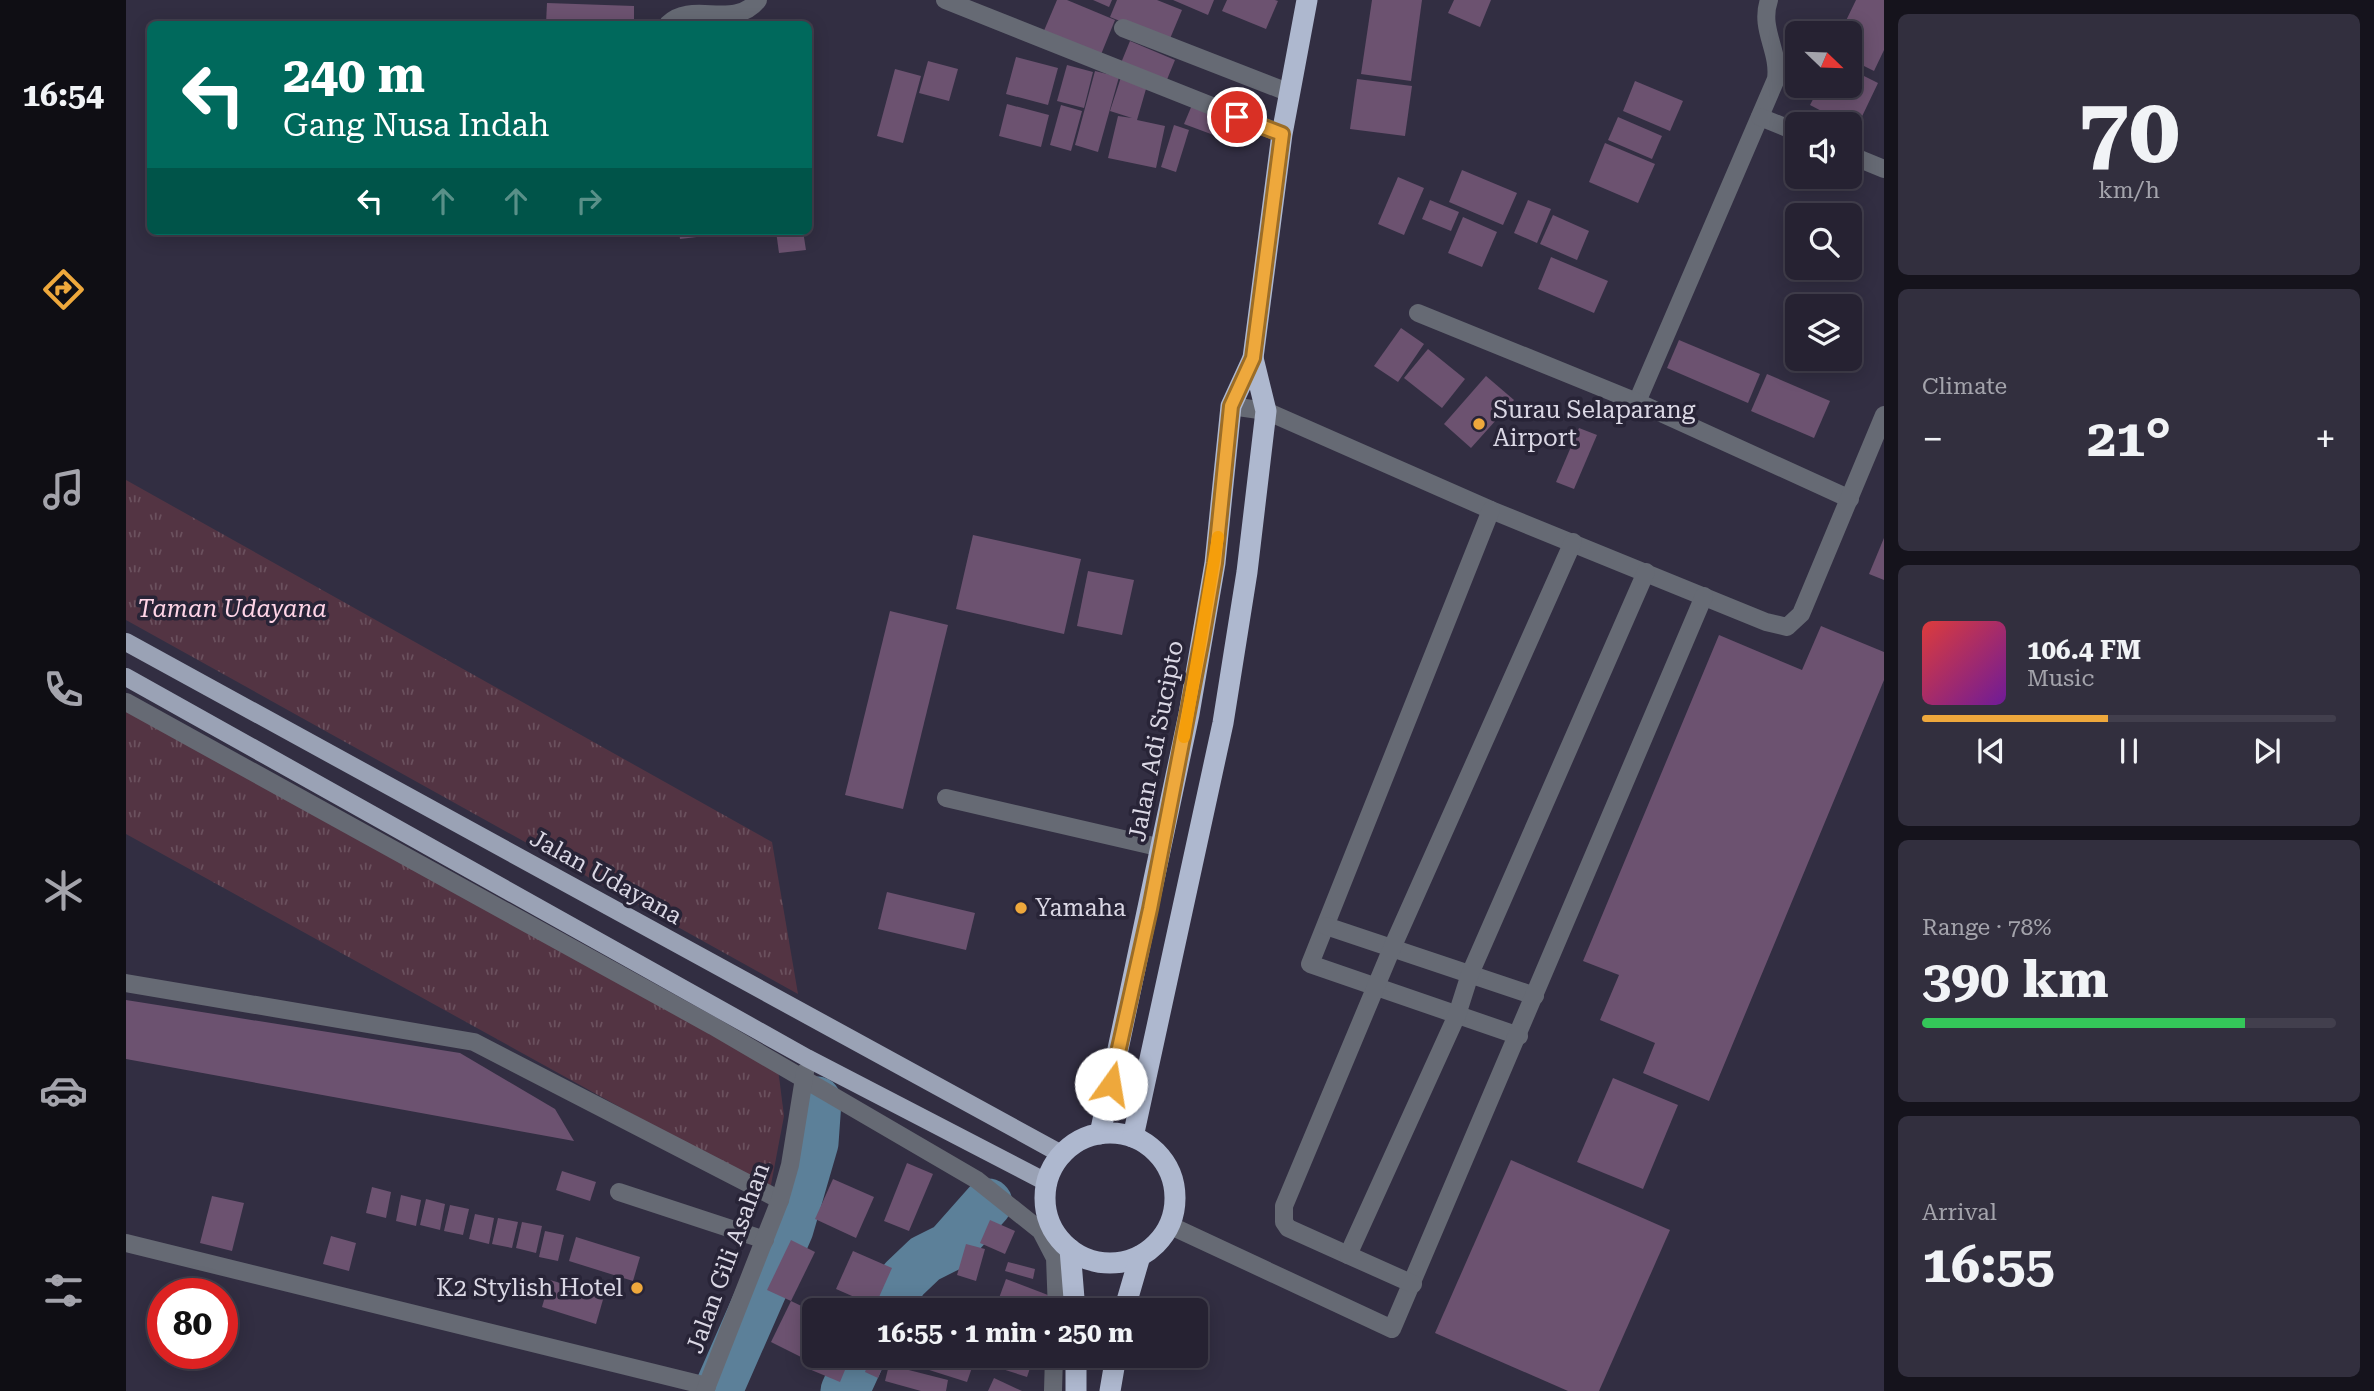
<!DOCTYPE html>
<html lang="en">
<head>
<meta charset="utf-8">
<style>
  :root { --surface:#262232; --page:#322f3e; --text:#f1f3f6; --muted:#a4a4ac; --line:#423f4d; --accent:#eea83c }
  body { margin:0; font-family:"Roboto Serif",serif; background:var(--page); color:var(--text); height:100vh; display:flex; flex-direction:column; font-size:26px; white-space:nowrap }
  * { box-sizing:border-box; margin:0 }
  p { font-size:23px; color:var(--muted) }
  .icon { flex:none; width:38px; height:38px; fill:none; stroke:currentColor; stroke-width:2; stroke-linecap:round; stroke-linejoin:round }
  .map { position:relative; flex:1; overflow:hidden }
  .side { display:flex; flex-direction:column; gap:14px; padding:14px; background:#15131c; width:490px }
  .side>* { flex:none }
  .banner { position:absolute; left:21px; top:21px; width:665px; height:214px; border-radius:10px; box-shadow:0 4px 18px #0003,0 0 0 2px var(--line); background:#00695c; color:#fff; overflow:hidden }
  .needle { width:46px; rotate:113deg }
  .buttons { position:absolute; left:1659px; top:21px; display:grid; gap:14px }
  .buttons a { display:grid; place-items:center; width:77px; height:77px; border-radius:10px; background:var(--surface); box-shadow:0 4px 18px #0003,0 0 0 2px var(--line); font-size:35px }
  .speed { position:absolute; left:21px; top:1278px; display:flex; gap:14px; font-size:35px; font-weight:700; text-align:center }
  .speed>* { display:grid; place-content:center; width:91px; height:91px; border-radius:50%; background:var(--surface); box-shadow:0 4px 18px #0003,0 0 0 2px var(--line); line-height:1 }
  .speed .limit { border:10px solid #d22; background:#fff; color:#111 }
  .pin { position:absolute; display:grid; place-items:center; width:60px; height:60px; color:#fff; margin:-30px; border:4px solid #fff; border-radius:50%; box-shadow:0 2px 7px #0007 }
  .me { position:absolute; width:77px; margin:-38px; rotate:13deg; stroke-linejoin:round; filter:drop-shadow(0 0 5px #0008) }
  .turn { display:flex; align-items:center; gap:24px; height:147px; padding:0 21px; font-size:32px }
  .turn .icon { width:91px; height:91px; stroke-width:2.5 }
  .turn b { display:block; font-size:49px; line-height:60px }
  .lanes { display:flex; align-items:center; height:66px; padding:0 21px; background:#0003; justify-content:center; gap:35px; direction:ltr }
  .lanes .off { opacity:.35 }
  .big { font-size:52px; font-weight:700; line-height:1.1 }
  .side .card { flex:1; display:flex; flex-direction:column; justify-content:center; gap:10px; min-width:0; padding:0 24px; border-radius:10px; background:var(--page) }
  .side .dial { align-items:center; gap:0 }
  .dial b { font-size:91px; line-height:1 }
  .song { display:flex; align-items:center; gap:21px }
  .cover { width:84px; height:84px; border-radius:10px; background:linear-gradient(135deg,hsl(0 70% 55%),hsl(280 70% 35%)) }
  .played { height:7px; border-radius:4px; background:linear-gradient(90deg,var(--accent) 45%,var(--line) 45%) }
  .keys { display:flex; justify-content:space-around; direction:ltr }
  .heat { display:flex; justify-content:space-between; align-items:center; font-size:38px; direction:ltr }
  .charge { height:10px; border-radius:5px; background:linear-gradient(90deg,#34c759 78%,var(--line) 0) }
  .trip { position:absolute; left:676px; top:1298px; width:406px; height:70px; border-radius:10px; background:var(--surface); box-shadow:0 4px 18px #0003,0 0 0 2px var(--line); font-weight:700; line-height:70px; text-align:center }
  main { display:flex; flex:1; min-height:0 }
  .dock { display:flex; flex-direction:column; width:126px; justify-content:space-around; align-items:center; background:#0f0e14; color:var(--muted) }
  .dock .icon { width:49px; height:49px }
  .dock .selected { color:var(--accent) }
  .dock b { font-size:32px; color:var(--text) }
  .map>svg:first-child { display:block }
  .park { fill:url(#park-tufts) }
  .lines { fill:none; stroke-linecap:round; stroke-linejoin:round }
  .river { stroke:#5c8099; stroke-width:49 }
  .building { fill:#6c5270 }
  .minor { stroke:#666a74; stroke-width:18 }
  .major { stroke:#9aa2b5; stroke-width:18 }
  .highway { stroke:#aeb8cf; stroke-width:21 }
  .route-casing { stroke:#9b6d27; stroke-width:18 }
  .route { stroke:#eea83c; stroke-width:12 }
  .slow { stroke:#f59e0b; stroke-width:12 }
  .poi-dot { fill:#eea83c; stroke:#282437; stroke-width:2.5 }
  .labels { text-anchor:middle; stroke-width:7; stroke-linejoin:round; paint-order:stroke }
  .poi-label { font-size:24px; fill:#dbd8e5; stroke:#282437; text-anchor:start }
  .park-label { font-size:24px; font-style:italic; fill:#ffd5e7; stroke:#282437 }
  .street-label { font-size:24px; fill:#dbd8e5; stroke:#282437 }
</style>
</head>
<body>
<main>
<nav class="dock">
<b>16:54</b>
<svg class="icon selected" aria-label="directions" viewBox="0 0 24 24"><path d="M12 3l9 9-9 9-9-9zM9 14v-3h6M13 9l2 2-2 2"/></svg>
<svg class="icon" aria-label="music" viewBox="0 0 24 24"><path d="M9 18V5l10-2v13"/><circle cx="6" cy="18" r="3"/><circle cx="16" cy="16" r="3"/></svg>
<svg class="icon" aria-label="phone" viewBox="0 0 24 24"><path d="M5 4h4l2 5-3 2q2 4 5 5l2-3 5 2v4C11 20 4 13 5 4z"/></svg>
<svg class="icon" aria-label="climate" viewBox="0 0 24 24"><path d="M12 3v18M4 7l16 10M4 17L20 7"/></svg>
<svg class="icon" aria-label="car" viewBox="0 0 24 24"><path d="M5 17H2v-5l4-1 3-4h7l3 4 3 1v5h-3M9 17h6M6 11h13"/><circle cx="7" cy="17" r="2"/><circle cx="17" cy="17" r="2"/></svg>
<svg class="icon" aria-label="filters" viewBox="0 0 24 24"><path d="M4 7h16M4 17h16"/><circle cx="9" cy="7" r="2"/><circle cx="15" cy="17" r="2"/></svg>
</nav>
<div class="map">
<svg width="1758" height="1391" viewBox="0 0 1758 1391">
  <defs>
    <pattern id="park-tufts" width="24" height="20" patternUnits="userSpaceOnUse" patternTransform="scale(1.75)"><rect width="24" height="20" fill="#533443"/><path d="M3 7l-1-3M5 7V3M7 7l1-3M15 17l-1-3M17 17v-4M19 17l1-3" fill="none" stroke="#6b515e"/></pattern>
  </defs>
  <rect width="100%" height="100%" fill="#322e42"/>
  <g class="park">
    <polygon points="0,480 646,842 672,994 0,620"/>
    <polygon points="0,709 652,1069 658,1116 644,1190 0,834"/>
  </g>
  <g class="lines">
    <g class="river">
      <polyline points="757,1311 778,1279 799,1259 823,1247 862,1203"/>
      <polyline points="592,1391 663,1229 688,1143 691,1101"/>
      <polyline points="719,1391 735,1356"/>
    </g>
  </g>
  <g class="building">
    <polygon points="931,0 941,0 989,20 974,57 917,33"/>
    <polygon points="967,0 986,0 983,7"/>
    <polygon points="991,0 1031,0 1056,10 1043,41 984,17"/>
    <polygon points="1047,0 1088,0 1082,15"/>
    <polygon points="1101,0 1149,0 1152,1 1140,29 1096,11"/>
    <polygon points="1246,0 1296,0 1285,81 1235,74"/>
    <polygon points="1328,0 1365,0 1354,27 1322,13"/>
    <polygon points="1730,0 1758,0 1758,50 1748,71 1724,59 1724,33 1714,33"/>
    <polygon points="421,3 508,6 508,24 420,24"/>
    <polygon points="1004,41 1049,60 1040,82 995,63"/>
    <polygon points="890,57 932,68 922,105 880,94"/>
    <polygon points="802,61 832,69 823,101 793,93"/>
    <polygon points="941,65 967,72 958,108 931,101"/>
    <polygon points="769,69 795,76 777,143 751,136"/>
    <polygon points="1724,69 1752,83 1730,129 1684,105 1694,86 1724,86"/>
    <polygon points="969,71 993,77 972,152 949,145"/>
    <polygon points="996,74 1022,82 1011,120 1039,126 1030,168 982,158 992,116 1006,118 984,111"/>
    <polygon points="1231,79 1286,86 1279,136 1224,129"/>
    <polygon points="1509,81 1557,101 1544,131 1497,111"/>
    <polygon points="881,104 923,115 915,147 873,136"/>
    <polygon points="935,105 956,111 945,151 924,145"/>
    <polygon points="1066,105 1108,121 1101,140 1058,124"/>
    <polygon points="1492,117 1536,136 1526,159 1482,140"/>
    <polygon points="1048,125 1063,130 1050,172 1035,167"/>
    <polygon points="1479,143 1529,164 1512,203 1463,182"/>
    <polygon points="1336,170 1391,193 1377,225 1323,202"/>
    <polygon points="1272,177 1298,188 1278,235 1252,224"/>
    <polygon points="1304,200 1333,212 1325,231 1296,219"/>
    <polygon points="1402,200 1425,209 1411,243 1388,233"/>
    <polygon points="1427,215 1463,231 1451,260 1414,244"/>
    <polygon points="1337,217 1371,232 1356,267 1322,253"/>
    <polygon points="553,231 604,231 604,233 554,239"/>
    <polygon points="650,231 677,231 680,250 653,253"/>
    <polygon points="1425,257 1482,281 1468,313 1412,289"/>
    <polygon points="1275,328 1298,344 1272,382 1248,366"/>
    <polygon points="1553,340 1634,374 1622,403 1541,368"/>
    <polygon points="1302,349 1339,379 1316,408 1278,378"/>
    <polygon points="1641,374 1704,401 1688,438 1625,411"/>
    <polygon points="1360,376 1388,400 1345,448 1318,424"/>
    <polygon points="1453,428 1471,435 1448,489 1430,482"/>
    <polygon points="847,535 955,559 938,634 830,609"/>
    <polygon points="1758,538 1758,580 1743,574"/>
    <polygon points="962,571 1008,580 996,635 951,626"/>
    <polygon points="764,611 822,625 777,809 719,795"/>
    <polygon points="1695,626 1758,652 1758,680 1583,1101 1517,1073 1529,1043 1474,1020 1493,975 1457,961 1593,635 1676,670"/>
    <polygon points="761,892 849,913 840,950 752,929"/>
    <polygon points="0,1000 334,1053 429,1109 448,1141 0,1059"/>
    <polygon points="1487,1078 1552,1105 1517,1189 1451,1162"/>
    <polygon points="1385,1160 1544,1230 1473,1391 1442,1391 1309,1333"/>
    <polygon points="781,1163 807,1174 783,1231 758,1221"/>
    <polygon points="436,1171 470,1182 464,1201 430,1190"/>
    <polygon points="707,1179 748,1197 730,1238 689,1219"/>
    <polygon points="246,1187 265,1192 260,1218 240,1213"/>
    <polygon points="275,1195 295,1200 290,1226 270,1221"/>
    <polygon points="86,1196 118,1203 106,1251 74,1243"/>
    <polygon points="300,1199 319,1204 314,1230 294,1225"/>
    <polygon points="324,1205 343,1209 337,1235 318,1231"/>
    <polygon points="349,1214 368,1218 363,1244 343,1239"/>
    <polygon points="372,1218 392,1222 386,1248 366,1244"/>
    <polygon points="864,1220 889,1231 879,1254 854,1243"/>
    <polygon points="396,1222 416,1226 410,1253 390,1248"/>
    <polygon points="419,1231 438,1235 432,1261 413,1257"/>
    <polygon points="205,1236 230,1243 223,1271 197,1264"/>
    <polygon points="450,1237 514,1257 507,1281 443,1261"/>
    <polygon points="665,1240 689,1252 665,1301 641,1290"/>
    <polygon points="840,1244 859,1249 850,1281 831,1275"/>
    <polygon points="727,1251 766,1268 749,1306 710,1289"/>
    <polygon points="882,1262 909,1269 907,1279 879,1271"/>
    <polygon points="880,1279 922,1295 916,1311 869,1309"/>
    <polygon points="424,1280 478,1296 470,1324 416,1307"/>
    <polygon points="784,1296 826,1310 826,1311 778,1311"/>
    <polygon points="665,1301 688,1312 688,1336 677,1358 645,1342"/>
    <polygon points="745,1356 761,1356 752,1378 739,1372"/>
    <polygon points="781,1356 850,1356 841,1382 778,1362"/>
    <polygon points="873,1356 908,1356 901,1377 870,1367"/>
    <polygon points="688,1357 719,1370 714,1382 683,1369"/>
    <polygon points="763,1365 822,1380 820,1391 795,1391 759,1381"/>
    <polygon points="868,1378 896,1391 862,1391"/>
  </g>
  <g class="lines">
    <g class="minor">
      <polyline points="819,0 1156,134"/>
      <path d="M1643,0C1633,29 1654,51 1650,79L1511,402L1724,499"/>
      <path d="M542,24C565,0 609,30 632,0"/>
      <polyline points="997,28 1164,93"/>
      <polyline points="1634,117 1671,132"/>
      <polyline points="1724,155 1758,169"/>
      <polyline points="1292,313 1511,402"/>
      <polyline points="1105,406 1140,411 1365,510 1640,622 1661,627 1675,614 1758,415"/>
      <polyline points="1365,510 1184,964 1393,1036"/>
      <polyline points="0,702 587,1026 851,1180 915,1231 929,1258 931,1311"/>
      <polyline points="820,798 1036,848"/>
      <polyline points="1200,926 1409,996"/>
      <polyline points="0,983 348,1042 654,1200"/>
      <polyline points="493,1192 639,1240"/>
      <polyline points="1043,1225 1266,1329 1578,596"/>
      <polyline points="0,1243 581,1386"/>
      <polyline points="1222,1255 1162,1228 1158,1222 1158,1206 1266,948 1447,542"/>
      <polyline points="1287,1284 1222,1255 1331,1015 1344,974 1520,572"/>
      <polyline points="579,1391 654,1200 664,1165 679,1072"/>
      <polyline points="927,1391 928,1356"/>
    </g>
    <g class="major">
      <polyline points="0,642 937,1155"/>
      <polyline points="0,677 681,1058 922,1183"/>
    </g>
    <g class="highway">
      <circle cx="984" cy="1198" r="65"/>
      <polyline points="974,1134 1063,714 1089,563 1105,406 1127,358 1156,134 1181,0"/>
      <polyline points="1007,1137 1097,723 1121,572 1140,411 1127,358"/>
      <polyline points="944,1249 949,1311"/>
      <polyline points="998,1311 1014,1256"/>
      <polyline points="950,1356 950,1391"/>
      <polyline points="984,1391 990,1356"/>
    </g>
  </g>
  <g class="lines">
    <defs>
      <polyline id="route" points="985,1084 1024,909 1076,639 1089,563 1105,406 1127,358 1156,134 1111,117"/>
    </defs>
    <use href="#route" class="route-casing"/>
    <use href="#route" class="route"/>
    <polyline class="slow" points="1058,737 1092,537"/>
  </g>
  <g class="poi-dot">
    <circle cx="1353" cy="424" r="7"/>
    <circle cx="895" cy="908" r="7"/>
    <circle cx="511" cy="1288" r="7"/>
  </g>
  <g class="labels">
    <g class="poi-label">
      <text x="1367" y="418">Surau Selaparang<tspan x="1367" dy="28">Airport</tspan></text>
      <text x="909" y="916">Yamaha</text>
      <text x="497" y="1296" text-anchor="end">K2 Stylish Hotel</text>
    </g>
    <g class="park-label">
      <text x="106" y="617">Taman Udayana</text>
    </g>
    <g class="street-label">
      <text transform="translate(1030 741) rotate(-79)" y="8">Jalan Adi Sucipto</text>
      <text transform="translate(480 877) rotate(29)" y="8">Jalan Udayana</text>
      <text transform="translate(602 1258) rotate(-70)" y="8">Jalan Gili Asahan</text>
    </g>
  </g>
</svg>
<div class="buttons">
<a><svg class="needle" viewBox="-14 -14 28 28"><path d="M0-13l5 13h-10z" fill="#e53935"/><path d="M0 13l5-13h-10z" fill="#a4a4ac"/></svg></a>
<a><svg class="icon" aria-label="sound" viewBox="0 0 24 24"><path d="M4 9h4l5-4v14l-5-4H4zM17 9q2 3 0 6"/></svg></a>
<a><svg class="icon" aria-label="search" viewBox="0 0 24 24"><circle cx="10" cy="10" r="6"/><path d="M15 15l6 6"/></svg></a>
<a><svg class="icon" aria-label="layers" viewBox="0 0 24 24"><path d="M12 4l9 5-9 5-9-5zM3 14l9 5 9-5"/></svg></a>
</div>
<div class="speed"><div class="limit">80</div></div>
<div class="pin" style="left:1111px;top:117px;background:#d93025"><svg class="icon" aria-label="arrive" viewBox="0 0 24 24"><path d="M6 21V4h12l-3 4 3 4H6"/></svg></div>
<svg class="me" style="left:985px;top:1084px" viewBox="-20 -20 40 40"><circle r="19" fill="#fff"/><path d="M0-13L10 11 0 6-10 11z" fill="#eea83c"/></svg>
<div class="trip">16:55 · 1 min · 250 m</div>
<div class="banner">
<div class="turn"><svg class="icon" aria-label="left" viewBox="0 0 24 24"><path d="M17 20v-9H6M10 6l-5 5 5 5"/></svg><div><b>240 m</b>Gang Nusa Indah</div></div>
<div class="lanes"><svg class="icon" aria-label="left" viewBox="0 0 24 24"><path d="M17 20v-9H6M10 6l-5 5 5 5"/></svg><svg class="icon off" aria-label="ahead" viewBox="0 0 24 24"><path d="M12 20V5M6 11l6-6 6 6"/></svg><svg class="icon off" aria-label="ahead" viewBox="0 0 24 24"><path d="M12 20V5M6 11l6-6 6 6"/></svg><svg class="icon off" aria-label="right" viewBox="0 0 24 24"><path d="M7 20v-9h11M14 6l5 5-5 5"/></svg></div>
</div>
</div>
<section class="side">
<div class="card dial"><b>70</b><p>km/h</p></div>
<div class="card"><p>Climate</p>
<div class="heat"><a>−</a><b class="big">21°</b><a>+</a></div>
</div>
<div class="card">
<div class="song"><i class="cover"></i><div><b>106.4 FM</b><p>Music</p></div></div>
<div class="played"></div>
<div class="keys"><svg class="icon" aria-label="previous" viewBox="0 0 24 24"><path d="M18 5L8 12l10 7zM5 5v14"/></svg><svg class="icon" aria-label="pause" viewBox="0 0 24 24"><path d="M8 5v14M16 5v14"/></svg><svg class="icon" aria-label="next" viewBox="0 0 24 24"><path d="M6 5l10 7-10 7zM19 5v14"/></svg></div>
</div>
<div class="card"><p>Range · 78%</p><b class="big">390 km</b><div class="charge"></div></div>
<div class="card"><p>Arrival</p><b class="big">16:55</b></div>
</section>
</main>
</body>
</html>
